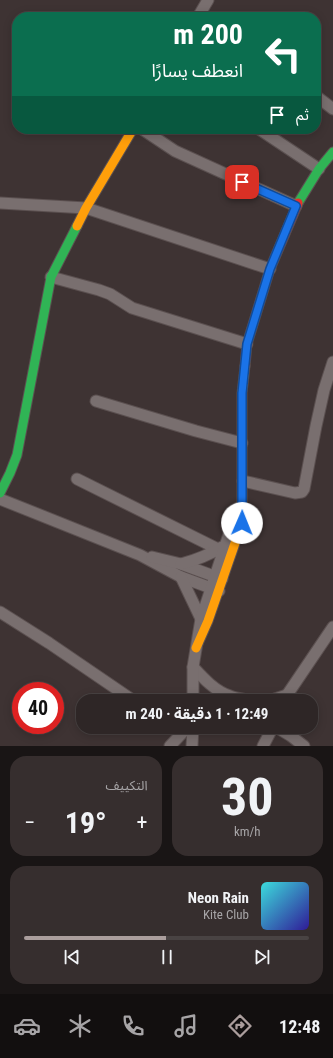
<!DOCTYPE html>
<html lang="ar">
<head>
<meta charset="utf-8">
<style>
  :root { --surface:#2e2626; --page:#362e2e; --text:#f1f3f6; --muted:#a7a5a7; --line:#494343; --accent:#ab9e9d }
  body { margin:0; font-family:"Roboto Condensed","Noto Sans Arabic",sans-serif; background:var(--page); color:var(--text); direction:rtl; height:100vh; display:flex; flex-direction:column; font-size:15px; white-space:nowrap }
  * { box-sizing:border-box; margin:0 }
  p { font-size:13px; color:var(--muted) }
  .icon { flex:none; width:22px; height:22px; fill:none; stroke:currentColor; stroke-width:2; stroke-linecap:round; stroke-linejoin:round }
  .map { position:relative; height:746px; overflow:hidden; direction:ltr }
  .panel { display:flex; flex-direction:column; gap:10px; padding:10px; background:#191515; flex:1 }
  .panel>* { flex:none }
  .guide { position:absolute; left:12px; top:12px; width:309px; height:122px; border-radius:16px; box-shadow:0 2px 10px #0003,0 0 0 1px var(--line); direction:rtl; background:#0b6e4f; color:#fff; overflow:hidden }
  .speed { position:absolute; left:12px; top:682px; display:flex; gap:8px; font-size:20px; font-weight:700; text-align:center }
  .speed>* { display:grid; place-content:center; width:52px; height:52px; border-radius:50%; background:var(--surface); box-shadow:0 2px 10px #0003,0 0 0 1px var(--line); line-height:1 }
  .speed .limit { border:6px solid #d22; background:#fff; color:#111 }
  .pin { position:absolute; display:grid; place-items:center; width:34px; height:34px; color:#fff; margin:-17px; border-radius:8px; box-shadow:0 2px 6px #0006 }
  .me { position:absolute; width:44px; margin:-22px; rotate:1deg; stroke-linejoin:round; filter:drop-shadow(0 0 3px #0008) }
  .turn { display:flex; align-items:center; gap:14px; height:84px; padding:0 12px; font-size:18px }
  .turn .icon { width:52px; height:52px; stroke-width:2.5 }
  .turn b { display:block; font-size:28px; line-height:34px }
  .then { display:flex; align-items:center; height:38px; padding:0 12px; background:#0003; gap:8px; font-size:15px }
  .big { font-size:30px; font-weight:700; line-height:1.1 }
  .panel .tile { flex:1; display:flex; flex-direction:column; justify-content:center; gap:6px; min-width:0; padding:0 14px; border-radius:16px; background:var(--page) }
  .panel .dial { align-items:center; gap:0 }
  .dial b { font-size:52px; line-height:1 }
  .song { display:flex; align-items:center; gap:12px }
  .cover { width:48px; height:48px; border-radius:6px; background:linear-gradient(135deg,hsl(180 70% 55%),hsl(250 70% 35%)) }
  .played { height:4px; border-radius:2px; background:linear-gradient(90deg,var(--accent) 50%,var(--line) 50%) }
  .keys { display:flex; justify-content:space-around; direction:ltr }
  .heat { display:flex; justify-content:space-between; align-items:center; font-size:22px; direction:ltr }
  .panel .tiles { flex:1; display:grid; gap:10px; grid-template-columns:1fr 1fr }
  .tile:last-child { grid-column:span 2 }
  .trip { position:absolute; left:76px; top:694px; width:242px; height:40px; border-radius:16px; background:var(--surface); box-shadow:0 2px 10px #0003,0 0 0 1px var(--line); font-weight:700; line-height:40px; text-align:center; direction:rtl }
  .tabs { display:flex; height:64px; justify-content:space-around; align-items:center; background:#120f0f; color:var(--muted) }
  .tabs .icon { width:28px; height:28px }
  .tabs .on { color:var(--accent) }
  .tabs b { font-size:18px; color:var(--text) }
  .map>svg:first-child { display:block }
  .lines { fill:none; stroke-linecap:round; stroke-linejoin:round }
  .street-casing { stroke:#5b5050; stroke-width:13 }
  .fast-casing { stroke:#5b5050; stroke-width:11 }
  .slow-casing { stroke:#5b5050; stroke-width:11 }
  .jam-casing { stroke:#5b5050; stroke-width:11 }
  .street { stroke:#796f6f; stroke-width:11 }
  .fast { stroke:#30b455; stroke-width:9 }
  .slow { stroke:#ff9f0a; stroke-width:9 }
  .jam { stroke:#e5322d; stroke-width:9 }
  .route-casing { stroke:#114b97; stroke-width:10 }
  .route { stroke:#1a73e8; stroke-width:7 }
</style>
</head>
<body>
<div class="map">
<svg width="333" height="746" viewBox="0 0 333 746">
  <rect width="100%" height="100%" fill="#3e3333"/>
  <g class="lines">
    <defs>
      <g id="street">
        <polyline points="198,17 208,0"/>
        <polyline points="316,96 333,109"/>
        <polyline points="142,129 175,151 296,206"/>
        <polyline points="259,129 319,169"/>
        <polyline points="0,203 86,208 270,269"/>
        <polyline points="51,277 99,290 110,294 132,308 247,344"/>
        <polyline points="96,401 196,431 242,443"/>
        <polyline points="77,479 218,549"/>
        <polyline points="243,481 295,493 302,492 304,489 316,426 324,390 333,362"/>
        <polyline points="0,499 140,555 181,577 219,591"/>
        <polyline points="152,557 181,564 222,579"/>
        <path d="M181,564C196,560 209,555 222,547"/>
        <polyline points="181,577 201,619"/>
        <polyline points="0,612 49,643 134,701"/>
        <path d="M193,667C204,679 215,691 230,696C237,699 245,699 252,701"/>
        <polyline points="193,701 193,667 201,619 233,522 240,507"/>
        <polyline points="269,701 287,695"/>
        <polyline points="285,701 287,695 333,627"/>
        <polyline points="276,727 291,736 304,746"/>
        <polyline points="170,746 185,730"/>
        <polyline points="192,746 193,727"/>
        <polyline points="263,746 273,727"/>
      </g>
      <g id="fast">
        <polyline points="298,203 319,169 333,152"/>
        <polyline points="0,493 10,473 17,455 51,277 77,226"/>
      </g>
      <g id="slow">
        <polyline points="77,226 86,208 133,129"/>
        <polyline points="196,648 208,621 242,523 242,393 245,366"/>
      </g>
      <polyline id="jam" points="245,366 247,344 270,269 298,203"/>
    </defs>
    <use href="#street" class="street-casing"/>
    <use href="#fast" class="fast-casing"/>
    <use href="#slow" class="slow-casing"/>
    <use href="#jam" class="jam-casing"/>
    <use href="#street" class="street"/>
    <use href="#fast" class="fast"/>
    <use href="#slow" class="slow"/>
    <use href="#jam" class="jam"/>
  </g>
  <g class="lines">
    <defs>
      <polyline id="route" points="242,523 242,393 247,344 270,269 296,206 242,182"/>
    </defs>
    <use href="#route" class="route-casing"/>
    <use href="#route" class="route"/>
  </g>
</svg>
<div class="speed"><div class="limit">40</div></div>
<div class="pin" style="left:242px;top:182px;background:#d93025"><svg class="icon" aria-label="arrive" viewBox="0 0 24 24"><path d="M6 21V4h12l-3 4 3 4H6"/></svg></div>
<svg class="me" style="left:242px;top:523px" viewBox="-20 -20 40 40"><circle r="19" fill="#fff"/><path d="M0-13L10 11 0 6-10 11z" fill="#1a73e8"/></svg>
<div class="trip">12:49 · 1 دقيقة · 240 m</div>
<div class="guide">
<div class="turn"><svg class="icon" aria-label="left" viewBox="0 0 24 24"><path d="M17 20v-9H6M10 6l-5 5 5 5"/></svg><div><b>200 m</b>انعطف يسارًا</div></div>
<div class="then">ثم<svg class="icon" aria-label="arrive" viewBox="0 0 24 24"><path d="M6 21V4h12l-3 4 3 4H6"/></svg></div>
</div>
</div>
<section class="panel">
<div class="tiles">
<div class="tile dial"><b>30</b><p>km/h</p></div>
<div class="tile"><p>التكييف</p>
<div class="heat"><a>−</a><b class="big">19°</b><a>+</a></div>
</div>
<div class="tile">
<div class="song"><i class="cover"></i><div><b>Neon Rain</b><p>Kite Club</p></div></div>
<div class="played"></div>
<div class="keys"><svg class="icon" aria-label="previous" viewBox="0 0 24 24"><path d="M18 5L8 12l10 7zM5 5v14"/></svg><svg class="icon" aria-label="pause" viewBox="0 0 24 24"><path d="M8 5v14M16 5v14"/></svg><svg class="icon" aria-label="next" viewBox="0 0 24 24"><path d="M6 5l10 7-10 7zM19 5v14"/></svg></div>
</div>
</div>
</section>
<nav class="tabs">
<b>12:48</b>
<svg class="icon on" aria-label="directions" viewBox="0 0 24 24"><path d="M12 3l9 9-9 9-9-9zM9 14v-3h6M13 9l2 2-2 2"/></svg>
<svg class="icon" aria-label="music" viewBox="0 0 24 24"><path d="M9 18V5l10-2v13"/><circle cx="6" cy="18" r="3"/><circle cx="16" cy="16" r="3"/></svg>
<svg class="icon" aria-label="phone" viewBox="0 0 24 24"><path d="M5 4h4l2 5-3 2q2 4 5 5l2-3 5 2v4C11 20 4 13 5 4z"/></svg>
<svg class="icon" aria-label="climate" viewBox="0 0 24 24"><path d="M12 3v18M4 7l16 10M4 17L20 7"/></svg>
<svg class="icon" aria-label="car" viewBox="0 0 24 24"><path d="M5 17H2v-5l4-1 3-4h7l3 4 3 1v5h-3M9 17h6M6 11h13"/><circle cx="7" cy="17" r="2"/><circle cx="17" cy="17" r="2"/></svg>
</nav>
</body>
</html>
